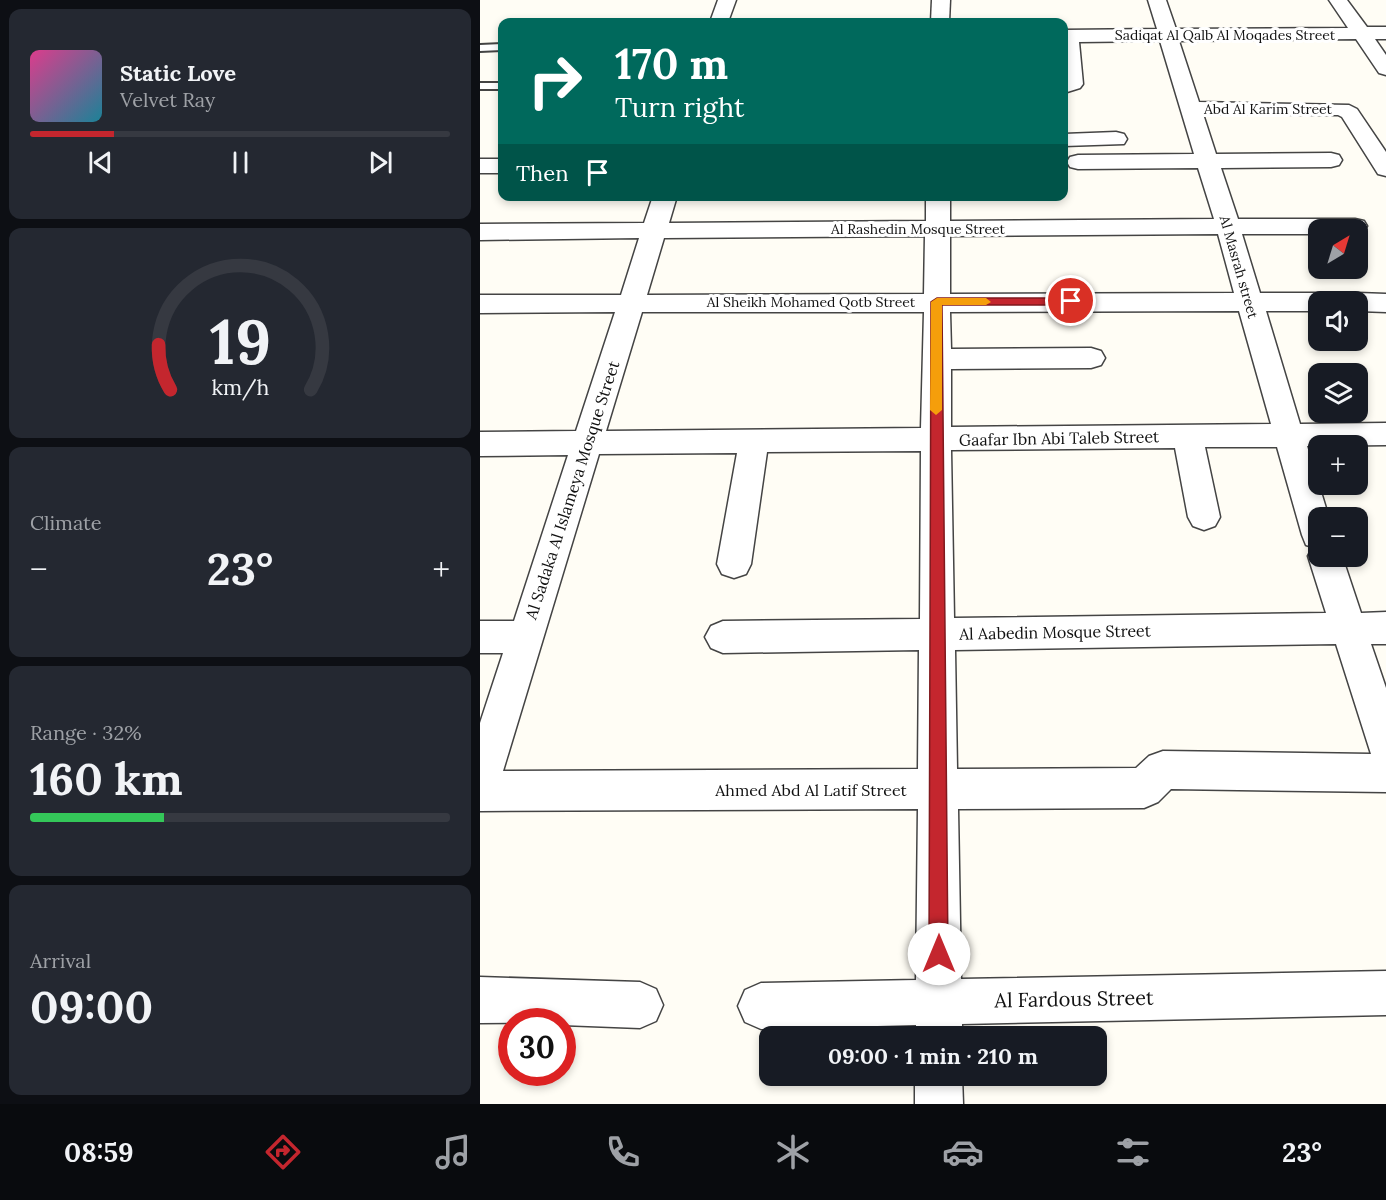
<!DOCTYPE html>
<html lang="en">
<head>
<meta charset="utf-8">
<style>
  :root { --surface:#171b24; --page:#242831; --text:#f1f3f6; --muted:#9ea1a6; --line:#363941; --accent:#c4262e }
  body { margin:0; font-family:Lora,serif; background:var(--page); color:var(--text); height:100vh; display:flex; flex-direction:column; font-size:22px; white-space:nowrap }
  * { box-sizing:border-box; margin:0 }
  p { font-size:20px; color:var(--muted) }
  .icon { flex:none; width:33px; height:33px; fill:none; stroke:currentColor; stroke-width:2; stroke-linecap:round; stroke-linejoin:round }
  .map { position:relative; flex:1; overflow:hidden }
  .sheet { display:flex; flex-direction:column; gap:9px; padding:9px; background:#0d0f14; width:480px }
  .sheet>* { flex:none }
  .guide { position:absolute; left:18px; top:18px; width:570px; height:183px; border-radius:12px; box-shadow:0 3px 9px #0003; background:#00695c; color:#fff; overflow:hidden }
  .needle { width:39px; rotate:38deg }
  .buttons { position:absolute; left:828px; top:219px; display:grid; gap:12px }
  .buttons a { display:grid; place-items:center; width:60px; height:60px; border-radius:12px; background:var(--surface); box-shadow:0 3px 9px #0003; font-size:30px }
  .speed { position:absolute; left:18px; top:1008px; display:flex; gap:12px; font-size:30px; font-weight:700; text-align:center }
  .speed>* { display:grid; place-content:center; width:78px; height:78px; border-radius:50%; background:var(--surface); box-shadow:0 3px 9px #0003; line-height:1 }
  .speed .limit { border:9px solid #d22; background:#fff; color:#111 }
  .pin { position:absolute; display:grid; place-items:center; width:51px; height:51px; color:#fff; margin:-26px; border:3px solid #fff; border-radius:50%; box-shadow:0 2px 6px #0007 }
  .me { position:absolute; width:66px; margin:-33px; rotate:0deg; stroke-linejoin:round; filter:drop-shadow(0 0 4px #0008) }
  .turn { display:flex; align-items:center; gap:21px; height:126px; padding:0 18px; font-size:27px }
  .turn .icon { width:78px; height:78px; stroke-width:2.5 }
  .turn b { display:block; font-size:42px; line-height:51px }
  .then { display:flex; align-items:center; height:57px; padding:0 18px; background:#0003; gap:12px; font-size:22px }
  .big { font-size:45px; font-weight:700; line-height:1.1 }
  .sheet .tile { flex:1; display:flex; flex-direction:column; justify-content:center; gap:9px; min-width:0; padding:0 21px; border-radius:12px; background:var(--page) }
  .sheet .dial { align-items:center; gap:0 }
  .dial svg { height:156px; overflow:visible; fill:none; stroke:var(--line); stroke-width:7; stroke-linecap:round; text-anchor:middle }
  .dial text { fill:var(--text); stroke:none }
  .song { display:flex; align-items:center; gap:18px }
  .cover { width:72px; height:72px; border-radius:9px; background:linear-gradient(135deg,hsl(330 70% 55%),hsl(190 70% 35%)) }
  .played { height:6px; border-radius:3px; background:linear-gradient(90deg,var(--accent) 20%,var(--line) 20%) }
  .keys { display:flex; justify-content:space-around; direction:ltr }
  .heat { display:flex; justify-content:space-between; align-items:center; font-size:33px; direction:ltr }
  .charge { height:9px; border-radius:4px; background:linear-gradient(90deg,#34c759 32%,var(--line) 0) }
  .trip { position:absolute; left:279px; top:1026px; width:348px; height:60px; border-radius:12px; background:var(--surface); box-shadow:0 3px 9px #0003; font-weight:700; line-height:60px; text-align:center }
  .dock { display:flex; height:96px; justify-content:space-around; align-items:center; background:#090b0e; color:var(--muted) }
  .dock .icon { width:42px; height:42px }
  .dock .selected { color:var(--accent) }
  .dock b { font-size:27px; color:var(--text) }
  main { display:flex; flex:1; min-height:0 }
  .map>svg:first-child { display:block }
  .lines { fill:none; stroke-linecap:round; stroke-linejoin:round }
  .lane-casing { stroke:#444; stroke-width:4 }
  .street-casing { stroke:#444; stroke-width:3 }
  .lane { fill:#fff; fill-rule:evenodd }
  .street { fill:#fff; fill-rule:evenodd }
  .route { fill:#c4262e; stroke:#7f191e; stroke-width:1.5 }
  .slow { fill:#f59e0b }
  .labels { text-anchor:middle; stroke-width:6; stroke-linejoin:round; paint-order:stroke }
  .far-street-label { font-size:14px; fill:#111; stroke:#fff }
  .street-label { font-size:16px; fill:#111; stroke:#fff }
  .near-street-label { font-size:20px; fill:#111; stroke:#fff }
</style>
</head>
<body>
<main>
<section class="sheet">
<div class="tile">
<div class="song"><i class="cover"></i><div><b>Static Love</b><p>Velvet Ray</p></div></div>
<div class="played"></div>
<div class="keys"><svg class="icon" aria-label="previous" viewBox="0 0 24 24"><path d="M18 5L8 12l10 7zM5 5v14"/></svg><svg class="icon" aria-label="pause" viewBox="0 0 24 24"><path d="M8 5v14M16 5v14"/></svg><svg class="icon" aria-label="next" viewBox="0 0 24 24"><path d="M6 5l10 7-10 7zM19 5v14"/></svg></div>
</div>
<div class="tile dial"><svg viewBox="0 0 100 80">
<path d="M14 69A42 42 0 1 1 86 69"/>
<path d="M14 69A42 42 0 0 1 8 46" stroke="#c4262e"/>
<text x="50" y="56" font-size="32" font-weight="700">19</text>
<text x="50" y="72" font-size="11">km/h</text>
</svg></div>
<div class="tile"><p>Climate</p>
<div class="heat"><a>−</a><b class="big">23°</b><a>+</a></div>
</div>
<div class="tile"><p>Range · 32%</p><b class="big">160 km</b><div class="charge"></div></div>
<div class="tile"><p>Arrival</p><b class="big">09:00</b></div>
</section>
<div class="map">
<svg width="906" height="1104" viewBox="0 0 906 1104">
  <rect width="100%" height="100%" fill="#fffdf5"/>
  <g class="lines">
    <defs>
      <g id="lane">
        <polygon points="22,44 22,50 0,51 0,45"/>
        <rect x="0" y="83" width="22" height="6"/>
      </g>
      <g id="street">
        <polygon points="238,0 256,0 248,22 230,22"/>
        <polygon points="452,0 470,0 469,22 451,22"/>
        <path d="M668,0H686L696,29L868,28L849,0H867L887,27H906V39H895L906,55V75L899,73L876,39L699,41L719,102L869,105L877,109L906,152V176L898,174L862,117L858,115L723,114L736,154L851,153L859,155L862,160L859,165L851,167L741,168L758,219H875L884,221L887,226L884,231L878,233V230H838V234H762L780,293H841L850,296L854,302H838V311H786L820,424L906,423V445L827,446L849,518H838V556H862L881,613L906,612V644H891L906,688V792L691,789L678,802L664,808L478,809L481,979L906,971V1015L482,1024V1036H436V1025L281,1029L265,1022L258,1006L265,990L281,983L436,980L438,809L0,811V723L23,653H0V621H34L88,455L0,456V432L96,431L135,312L0,313V295H141L159,238L0,240V224L164,223L173,196H197L189,223L446,221V196H470V221L734,219L718,168L598,169L590,167L587,162L590,157L598,155L714,154L680,41L599,42L603,84L600,88L584,93V30L677,29ZM738,234L754,293L470,294V236ZM445,236L444,294L167,295L184,238ZM759,311L791,424L471,427V369L611,368L621,365L625,358L621,351L611,348L471,349L470,312ZM162,312H444L441,428L126,431ZM725,447H797L822,535L826,545L833,547L828,556L846,613L474,618L471,450L695,448L708,517L713,526L724,530L735,526L740,517ZM441,451L440,619L243,621L231,626L225,637L231,648L243,653L439,650L438,769L23,771L119,454L257,453L237,564L242,574L254,578L266,574L271,564L287,452ZM856,644L891,754L683,751L669,756L656,768L477,769L475,650Z"/>
        <polygon points="636,132 644,134 647,139 644,144 584,146 584,134"/>
        <rect x="0" y="159" width="22" height="14"/>
        <polygon points="878,293 906,294 906,312 878,311 878,302 865,302 869,296"/>
        <polygon points="0,977 160,982 176,989 183,1005 176,1021 160,1028 82,1025 82,1022 0,1023"/>
        <polygon points="435,1076 482,1076 483,1104 435,1104"/>
      </g>
    </defs>
    <use href="#lane" class="lane-casing"/>
    <use href="#street" class="street-casing"/>
    <use href="#lane" class="lane"/>
    <use href="#street" class="street"/>
  </g>
  <polygon class="route" points="457,298 591,298 596,301 591,305 462,305 468,954 465,961 459,963 452,961 449,954 451,302"/>
  <polygon class="slow" points="457,298 506,298 511,302 506,305 462,305 462,410 456,415 450,410 451,302"/>
  <g class="labels">
    <g class="far-street-label">
      <text x="745" y="40">Sadiqat Al Qalb Al Moqades Street</text>
      <text x="788" y="114">Abd Al Karim Street</text>
      <text x="438" y="234">Al Rashedin Mosque Street</text>
      <text transform="translate(759 267) rotate(74)" y="5">Al Masrah street</text>
      <text x="331" y="307">Al Sheikh Mohamed Qotb Street</text>
    </g>
    <g class="street-label">
      <text transform="translate(579 438) rotate(-1)" y="6">Gaafar Ibn Abi Taleb Street</text>
      <text transform="translate(92 490) rotate(-72)" y="6">Al Sadaka Al Islameya Mosque Street</text>
      <text transform="translate(575 632) rotate(-1)" y="6">Al Aabedin Mosque Street</text>
      <text x="331" y="796">Ahmed Abd Al Latif Street</text>
    </g>
    <g class="near-street-label">
      <text transform="translate(594 999) rotate(-1)" y="7">Al Fardous Street</text>
    </g>
  </g>
</svg>
<div class="buttons">
<a><svg class="needle" viewBox="-14 -14 28 28"><path d="M0-13l5 13h-10z" fill="#e53935"/><path d="M0 13l5-13h-10z" fill="#9ea1a6"/></svg></a>
<a><svg class="icon" aria-label="sound" viewBox="0 0 24 24"><path d="M4 9h4l5-4v14l-5-4H4zM17 9q2 3 0 6"/></svg></a>
<a><svg class="icon" aria-label="layers" viewBox="0 0 24 24"><path d="M12 4l9 5-9 5-9-5zM3 14l9 5 9-5"/></svg></a>
<a>+</a>
<a>−</a>
</div>
<div class="speed"><div class="limit">30</div></div>
<div class="pin" style="left:591px;top:301px;background:#d93025"><svg class="icon" aria-label="arrive" viewBox="0 0 24 24"><path d="M6 21V4h12l-3 4 3 4H6"/></svg></div>
<svg class="me" style="left:459px;top:954px" viewBox="-20 -20 40 40"><circle r="19" fill="#fff"/><path d="M0-13L10 11 0 6-10 11z" fill="#c4262e"/></svg>
<div class="trip">09:00 · 1 min · 210 m</div>
<div class="guide">
<div class="turn"><svg class="icon" aria-label="right" viewBox="0 0 24 24"><path d="M7 20v-9h11M14 6l5 5-5 5"/></svg><div><b>170 m</b>Turn right</div></div>
<div class="then">Then<svg class="icon" aria-label="arrive" viewBox="0 0 24 24"><path d="M6 21V4h12l-3 4 3 4H6"/></svg></div>
</div>
</div>
</main>
<nav class="dock">
<b>08:59</b>
<svg class="icon selected" aria-label="directions" viewBox="0 0 24 24"><path d="M12 3l9 9-9 9-9-9zM9 14v-3h6M13 9l2 2-2 2"/></svg>
<svg class="icon" aria-label="music" viewBox="0 0 24 24"><path d="M9 18V5l10-2v13"/><circle cx="6" cy="18" r="3"/><circle cx="16" cy="16" r="3"/></svg>
<svg class="icon" aria-label="phone" viewBox="0 0 24 24"><path d="M5 4h4l2 5-3 2q2 4 5 5l2-3 5 2v4C11 20 4 13 5 4z"/></svg>
<svg class="icon" aria-label="climate" viewBox="0 0 24 24"><path d="M12 3v18M4 7l16 10M4 17L20 7"/></svg>
<svg class="icon" aria-label="car" viewBox="0 0 24 24"><path d="M5 17H2v-5l4-1 3-4h7l3 4 3 1v5h-3M9 17h6M6 11h13"/><circle cx="7" cy="17" r="2"/><circle cx="17" cy="17" r="2"/></svg>
<svg class="icon" aria-label="filters" viewBox="0 0 24 24"><path d="M4 7h16M4 17h16"/><circle cx="9" cy="7" r="2"/><circle cx="15" cy="17" r="2"/></svg>
<b>23°</b>
</nav>
</body>
</html>
